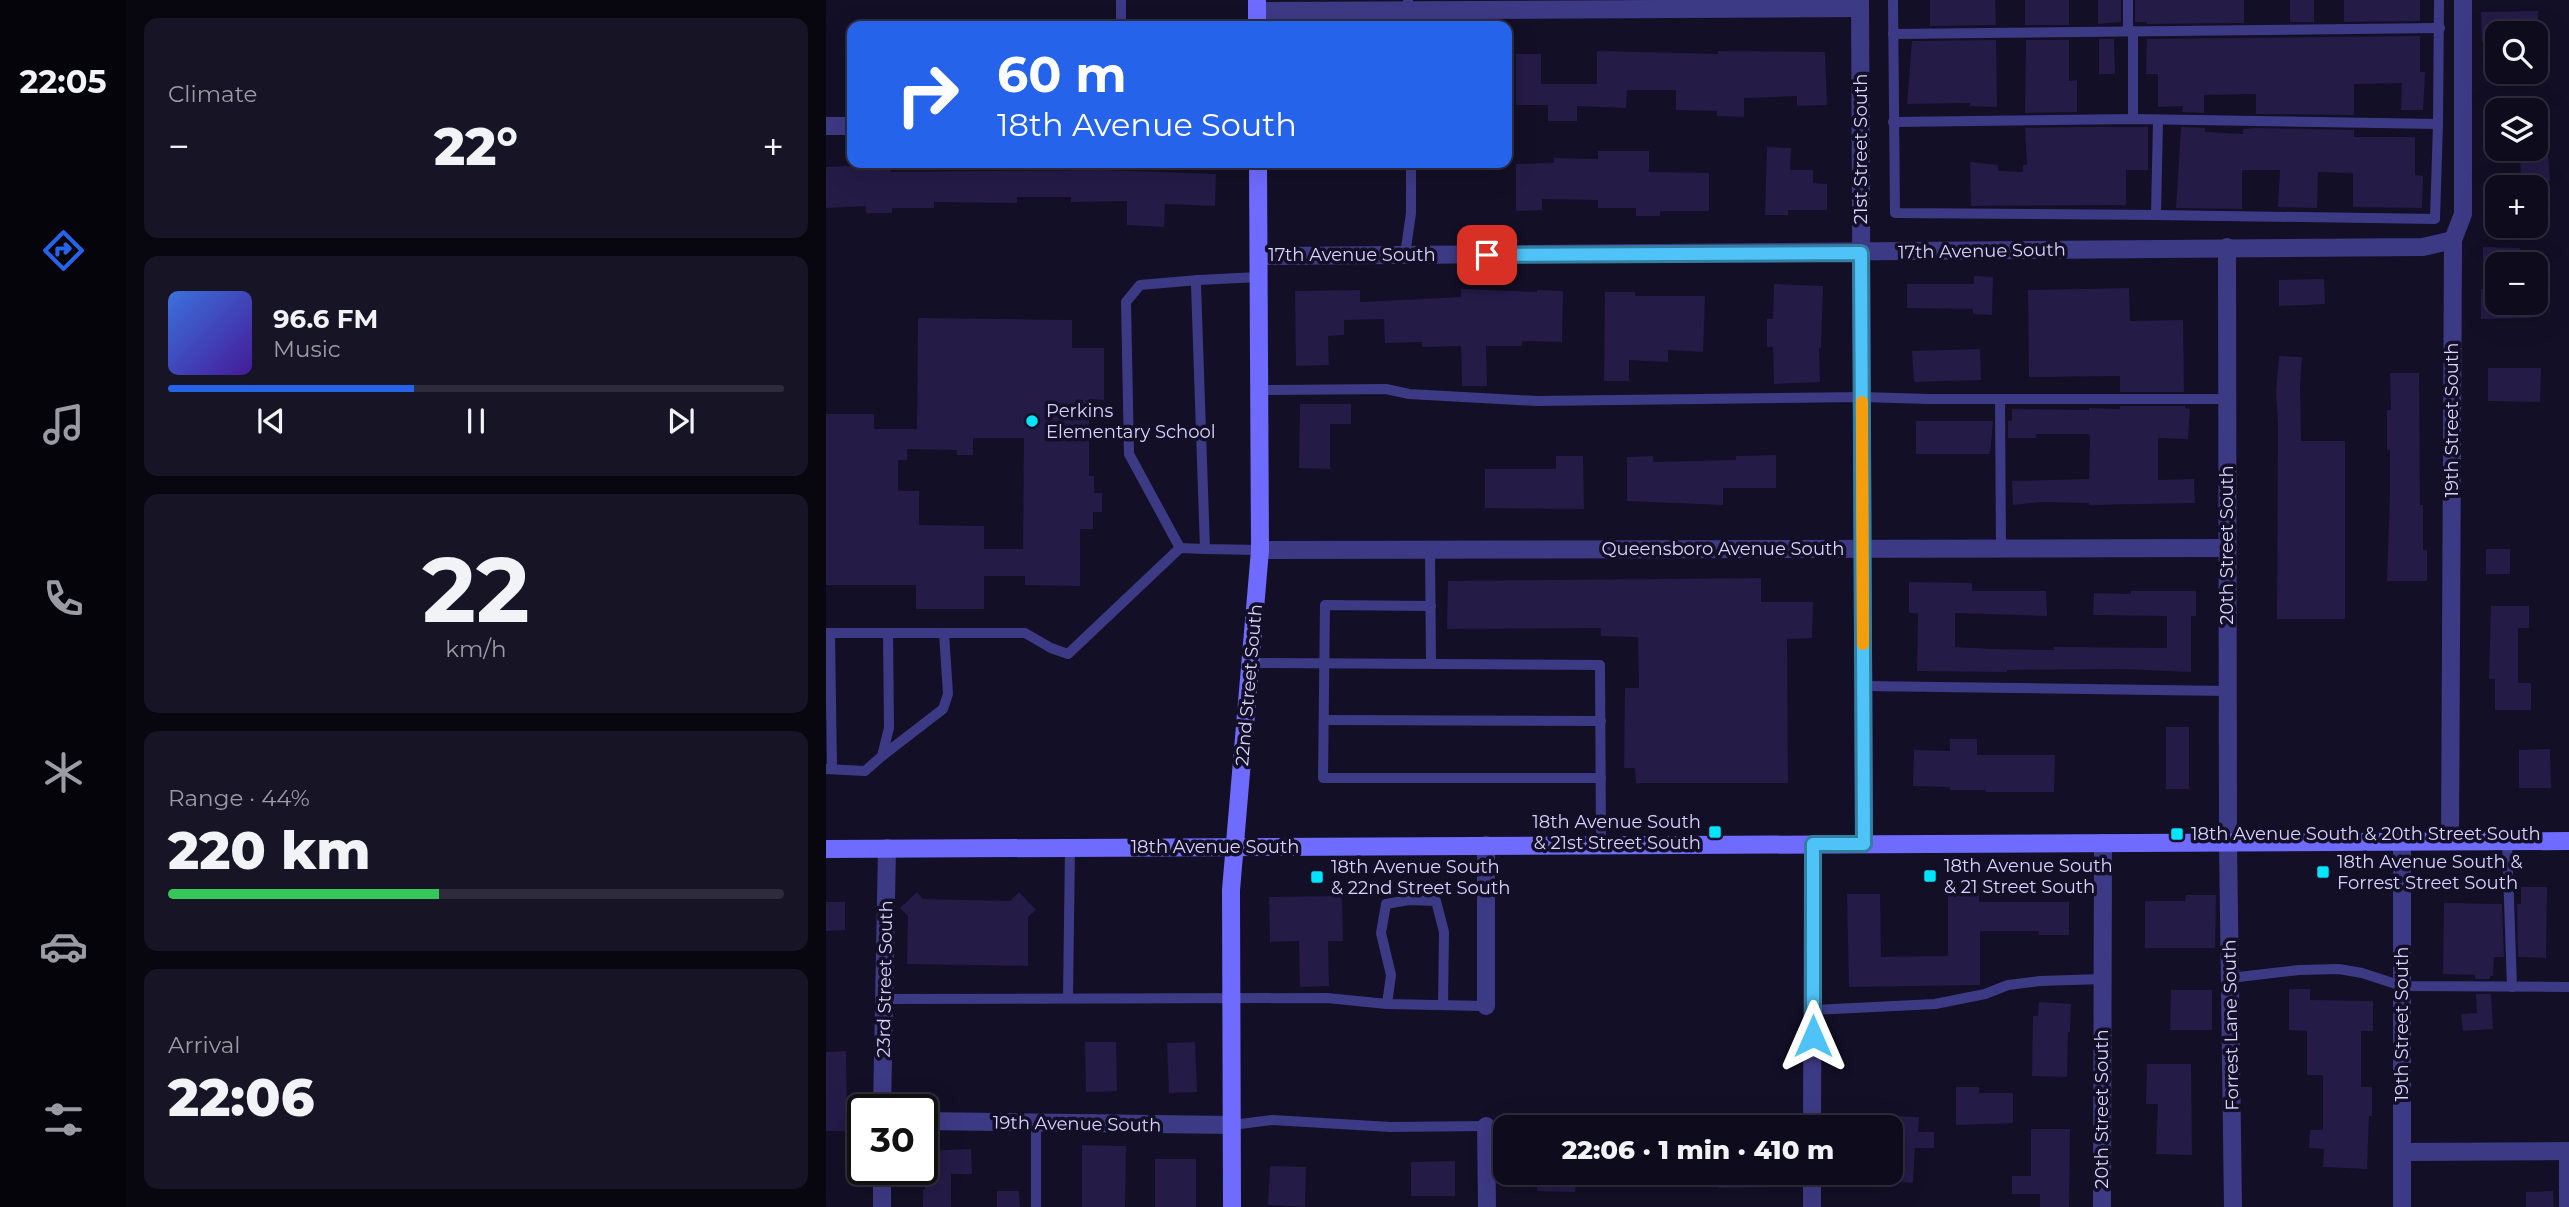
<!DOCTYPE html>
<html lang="en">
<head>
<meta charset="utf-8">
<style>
  :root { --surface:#0e0b1c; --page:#171425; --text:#f1f3f6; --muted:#9b9ba3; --line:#2e2b3b; --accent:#2563eb }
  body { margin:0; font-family:Montserrat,sans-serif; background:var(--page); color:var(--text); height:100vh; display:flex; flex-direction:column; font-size:26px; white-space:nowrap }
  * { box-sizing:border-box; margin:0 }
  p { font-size:23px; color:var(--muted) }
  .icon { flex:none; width:38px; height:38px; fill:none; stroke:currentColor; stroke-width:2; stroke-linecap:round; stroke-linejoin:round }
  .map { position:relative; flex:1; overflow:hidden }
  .side { display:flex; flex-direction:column; gap:18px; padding:18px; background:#08060f; width:700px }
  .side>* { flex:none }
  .hud { position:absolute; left:21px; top:21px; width:665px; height:147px; border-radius:14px; box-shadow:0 7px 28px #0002,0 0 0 2px var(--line); background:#2563eb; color:#fff; overflow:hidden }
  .controls { position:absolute; left:1659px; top:21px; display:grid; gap:14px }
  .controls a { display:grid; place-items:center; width:63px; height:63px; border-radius:14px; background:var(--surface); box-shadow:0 7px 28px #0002,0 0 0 2px var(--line); font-size:35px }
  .speed { position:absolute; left:21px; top:1094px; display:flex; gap:14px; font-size:35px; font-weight:700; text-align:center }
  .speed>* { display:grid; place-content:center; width:91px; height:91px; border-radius:50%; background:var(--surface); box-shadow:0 7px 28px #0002,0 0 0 2px var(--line); line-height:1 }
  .speed .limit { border:4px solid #111; border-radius:10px; background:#fff; color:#111 }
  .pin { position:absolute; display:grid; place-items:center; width:60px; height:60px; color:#fff; margin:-30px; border-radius:14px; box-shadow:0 4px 10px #0006 }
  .me { position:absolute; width:77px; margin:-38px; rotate:0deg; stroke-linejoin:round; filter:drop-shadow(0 0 5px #0008) }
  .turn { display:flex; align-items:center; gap:24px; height:147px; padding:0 35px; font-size:32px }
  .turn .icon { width:91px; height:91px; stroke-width:2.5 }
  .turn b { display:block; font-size:49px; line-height:60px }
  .big { font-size:52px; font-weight:800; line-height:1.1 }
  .side .card { flex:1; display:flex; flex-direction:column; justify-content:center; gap:10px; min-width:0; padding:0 24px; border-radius:14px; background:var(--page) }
  .side .dial { align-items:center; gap:0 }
  .dial b { font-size:91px; line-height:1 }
  .song { display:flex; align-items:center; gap:21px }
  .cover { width:84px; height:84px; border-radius:10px; background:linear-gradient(135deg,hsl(220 70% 55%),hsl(260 70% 35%)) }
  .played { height:7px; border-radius:4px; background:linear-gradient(90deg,var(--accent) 40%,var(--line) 40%) }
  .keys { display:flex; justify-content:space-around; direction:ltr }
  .heat { display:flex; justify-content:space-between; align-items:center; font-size:38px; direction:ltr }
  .charge { height:10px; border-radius:5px; background:linear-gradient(90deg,#34c759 44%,var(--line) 0) }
  .trip { position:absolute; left:667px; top:1115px; width:410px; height:70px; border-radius:14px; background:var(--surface); box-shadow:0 7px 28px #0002,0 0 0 2px var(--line); font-weight:800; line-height:70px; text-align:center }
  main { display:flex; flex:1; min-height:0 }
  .tabs { display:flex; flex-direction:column; width:126px; justify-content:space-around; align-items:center; background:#06040b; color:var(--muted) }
  .tabs .icon { width:49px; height:49px }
  .tabs .active { color:var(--accent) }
  .tabs b { font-size:32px; color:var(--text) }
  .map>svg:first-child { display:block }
  .building { fill:#241b47; fill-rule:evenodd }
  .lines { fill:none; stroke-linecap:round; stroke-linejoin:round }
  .lane { stroke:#3d3a85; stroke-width:10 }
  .street { stroke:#3d3a85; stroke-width:18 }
  .secondary { stroke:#6f6bff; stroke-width:18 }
  .route-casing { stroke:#337fa1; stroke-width:18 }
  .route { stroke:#4fc3f7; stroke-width:12 }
  .slow { stroke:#f59e0b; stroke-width:12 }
  .poi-dot { fill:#00e5ff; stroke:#130f26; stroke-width:2.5 }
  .labels { text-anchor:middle; stroke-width:7; stroke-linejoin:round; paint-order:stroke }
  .street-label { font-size:18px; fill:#d9d4ff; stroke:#130f26 }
  .poi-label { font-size:18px; fill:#d9d4ff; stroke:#130f26; text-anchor:start }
</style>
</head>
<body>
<main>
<nav class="tabs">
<b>22:05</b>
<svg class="icon active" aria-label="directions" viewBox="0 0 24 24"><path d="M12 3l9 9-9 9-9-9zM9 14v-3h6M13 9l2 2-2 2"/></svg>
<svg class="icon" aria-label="music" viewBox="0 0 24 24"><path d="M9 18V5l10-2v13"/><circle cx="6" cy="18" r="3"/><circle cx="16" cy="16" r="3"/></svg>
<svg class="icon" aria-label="phone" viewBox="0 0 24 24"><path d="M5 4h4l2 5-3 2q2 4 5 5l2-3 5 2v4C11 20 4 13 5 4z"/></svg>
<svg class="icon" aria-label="climate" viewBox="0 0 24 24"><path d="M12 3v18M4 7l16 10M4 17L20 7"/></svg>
<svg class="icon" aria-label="car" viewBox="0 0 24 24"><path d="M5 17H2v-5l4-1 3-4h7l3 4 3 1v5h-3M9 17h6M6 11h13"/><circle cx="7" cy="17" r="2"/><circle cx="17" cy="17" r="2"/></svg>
<svg class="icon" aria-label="filters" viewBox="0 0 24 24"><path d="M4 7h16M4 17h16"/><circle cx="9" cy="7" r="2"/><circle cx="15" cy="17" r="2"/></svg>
</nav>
<section class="side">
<div class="card"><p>Climate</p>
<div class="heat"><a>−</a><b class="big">22°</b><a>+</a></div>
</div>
<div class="card">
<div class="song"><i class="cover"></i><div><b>96.6 FM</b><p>Music</p></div></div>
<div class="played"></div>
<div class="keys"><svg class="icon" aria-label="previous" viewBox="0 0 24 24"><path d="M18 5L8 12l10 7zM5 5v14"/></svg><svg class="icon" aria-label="pause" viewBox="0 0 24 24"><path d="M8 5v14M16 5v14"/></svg><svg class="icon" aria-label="next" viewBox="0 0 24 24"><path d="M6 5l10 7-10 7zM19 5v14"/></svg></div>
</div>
<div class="card dial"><b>22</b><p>km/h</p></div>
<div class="card"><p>Range · 44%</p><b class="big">220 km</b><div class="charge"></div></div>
<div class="card"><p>Arrival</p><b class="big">22:06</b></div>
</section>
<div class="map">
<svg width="1743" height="1207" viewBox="0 0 1743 1207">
  <rect width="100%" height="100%" fill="#130f26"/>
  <g class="building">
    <polygon points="1104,0 1169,0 1170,25 1104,26"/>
    <rect x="1199" y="0" width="44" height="25"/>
    <polygon points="1272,0 1295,0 1295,22 1272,24"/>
    <polygon points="1309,0 1418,0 1418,23 1321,24 1321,22 1309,22"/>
    <rect x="1464" y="0" width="24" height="22"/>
    <polygon points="1518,0 1594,0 1594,21 1518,22"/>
    <polygon points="1712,11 1712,33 1671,33 1671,42 1656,42 1655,12"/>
    <polygon points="1594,36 1594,72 1599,72 1597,110 1575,110 1576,83 1528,84 1528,115 1430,114 1430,94 1378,95 1378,113 1356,112 1357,106 1332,107 1332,74 1320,74 1321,39"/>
    <polygon points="1273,39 1288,39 1289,74 1273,74"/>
    <polygon points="1170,40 1171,107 1144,106 1144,103 1081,104 1086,41"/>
    <polygon points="1200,40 1243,40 1243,81 1251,80 1251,112 1199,113"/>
    <polygon points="771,51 892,54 892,51 999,52 1001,105 971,106 971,96 918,98 918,117 891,116 891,111 850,110 850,90 801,90 800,108 751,106 751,121 722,121 722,105 690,105 690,54 715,54 715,84 771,84"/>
    <polygon points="1254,127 1322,127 1322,170 1300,170 1300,205 1145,206 1144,162 1172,165 1172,171 1197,172 1197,165 1201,165 1199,128"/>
    <polygon points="1355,127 1379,128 1379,132 1417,134 1417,129 1430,128 1528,130 1528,137 1589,137 1589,175 1597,176 1596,208 1527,207 1527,173 1492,172 1491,208 1452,207 1454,170 1416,170 1416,209 1350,208"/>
    <polygon points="941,147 965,148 964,170 987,170 987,183 1001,184 1001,210 962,210 962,215 939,215"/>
    <polygon points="772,151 823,151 823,172 883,173 883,211 834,211 834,216 810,216 810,208 772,208 772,200 716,199 716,210 690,211 690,164 728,163 728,158 772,159"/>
    <polygon points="1722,153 1724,181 1695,183 1694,155"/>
    <polygon points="65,164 65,172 279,170 390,174 389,206 339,204 338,227 301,225 301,201 245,202 245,197 191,197 191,203 108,202 108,208 66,208 66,213 40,213 40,206 0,208 0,167"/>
    <polygon points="1657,247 1694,248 1694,264 1657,264"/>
    <polygon points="1148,276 1167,277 1166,315 1147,314 1147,309 1081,308 1081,284 1148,284"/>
    <polygon points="1498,279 1499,304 1453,306 1453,280"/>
    <polygon points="948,284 997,286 995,348 993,348 994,382 948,384 947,347 941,347 941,319 947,319"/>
    <polygon points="1303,288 1304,321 1357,320 1358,392 1294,392 1294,376 1203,377 1202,290"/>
    <polygon points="1671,288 1671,303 1705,303 1705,318 1655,319 1655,289"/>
    <polygon points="635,289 711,292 711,290 737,291 736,342 696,341 696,346 660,346 661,386 636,386 635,346 596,347 596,342 559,343 558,319 518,320 518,335 502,336 503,365 470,366 469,291 534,290 534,302 635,297"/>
    <polygon points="779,292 809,292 809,296 879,296 877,352 842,350 842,362 803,360 803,381 778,381"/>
    <path d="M92,318L246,320V348H278V400L263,399V476H268V493H276V512H267V529H254V586L199,585V576H158V609H90V585H0V414H48V429H91ZM147,438H198L197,549H158V526L93,525V491H72V460H81V449L131,450V455H147Z"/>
    <polygon points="1154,349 1155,380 1088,382 1086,351"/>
    <polygon points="1453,356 1476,357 1474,386 1475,441 1519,441 1519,619 1451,619 1452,422 1450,394"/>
    <polygon points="1662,368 1715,368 1714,402 1662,401"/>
    <polygon points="1564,373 1593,373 1594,505 1597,505 1597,550 1601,550 1601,581 1561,581 1564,493 1564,450 1561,450 1561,410 1565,410"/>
    <polygon points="474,404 525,404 525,424 504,424 504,469 473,468"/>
    <polygon points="1294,406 1359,406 1359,408 1364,409 1362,439 1332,438 1332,480 1368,479 1369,503 1263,505 1263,503 1216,502 1187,505 1186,481 1263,479 1264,437 1262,434 1210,434 1210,438 1182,438 1182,421 1186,421 1186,409 1263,410 1263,408 1294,409"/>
    <polygon points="1090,421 1167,421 1164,454 1090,454"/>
    <polygon points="950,455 950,488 897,488 897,505 801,501 801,457 827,456 827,462 910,460 910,456"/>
    <polygon points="730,456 757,456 758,509 659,508 659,469 730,469"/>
    <rect x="1660" y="549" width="24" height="25"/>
    <polygon points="935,578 935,602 987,602 986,638 961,639 962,783 810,783 809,768 798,768 799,688 813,688 812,637 775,636 775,628 621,629 622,581"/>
    <polygon points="1083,582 1146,583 1146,591 1220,591 1221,616 1129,613 1129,647 1167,649 1228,650 1228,647 1341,648 1341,616 1267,615 1268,593 1305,594 1305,591 1370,591 1370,616 1365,616 1365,672 1297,669 1181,670 1181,672 1091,671 1092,613 1083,613"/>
    <polygon points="1665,606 1703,606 1703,628 1692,628 1692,683 1705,683 1705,710 1669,710 1669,679 1663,679"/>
    <rect x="1340" y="727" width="23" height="62"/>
    <polygon points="1124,739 1151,739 1151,755 1229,755 1228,792 1160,792 1160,790 1124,790 1124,787 1087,786 1088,750 1124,751"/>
    <polygon points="1724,749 1725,788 1693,788 1693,750"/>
    <polygon points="1695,887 1721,887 1720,958 1692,957 1691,904 1695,904"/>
    <polygon points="91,892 97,899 184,901 193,892 210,910 202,917 202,966 81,964 82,916 74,908"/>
    <polygon points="1122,893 1153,893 1153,902 1243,902 1243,935 1213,935 1213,931 1154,931 1154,985 1023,987 1021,894 1054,894 1055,957 1122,956"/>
    <polygon points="1360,895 1390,895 1389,948 1319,948 1319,901 1359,901"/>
    <polygon points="516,896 517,941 502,941 503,986 474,987 473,941 444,942 443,897"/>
    <polygon points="0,902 19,902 19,930 0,931"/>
    <polygon points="1618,903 1676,904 1678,957 1668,957 1667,976 1664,976 1664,979 1649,979 1649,975 1617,974"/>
    <polygon points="1463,989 1484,989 1484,1000 1547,1001 1547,1031 1535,1031 1535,1087 1546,1087 1546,1116 1543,1116 1541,1169 1497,1167 1498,1149 1483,1148 1484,1130 1497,1130 1497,1075 1481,1075 1481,1031 1463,1030"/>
    <polygon points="1345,990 1386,990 1386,1030 1344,1030"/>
    <polygon points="1650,994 1665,994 1667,1029 1637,1031 1635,1014 1651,1013"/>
    <polygon points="1213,1002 1245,1004 1244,1032 1242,1032 1241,1077 1206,1076 1207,1016 1212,1016"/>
    <polygon points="259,1042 290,1042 291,1091 260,1092"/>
    <polygon points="369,1042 371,1092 343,1093 341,1043"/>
    <polygon points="20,1051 21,1131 0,1131 0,1052"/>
    <polygon points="1321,1064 1365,1064 1366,1155 1330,1154 1332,1104 1320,1104"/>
    <polygon points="1130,1087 1153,1087 1153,1093 1187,1093 1187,1123 1130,1125"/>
    <polygon points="1064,1116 1093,1117 1092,1132 1108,1132 1108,1148 1089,1148 1087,1183 1064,1181"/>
    <polygon points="1205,1129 1244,1129 1243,1207 1214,1207 1214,1194 1186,1194 1186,1176 1205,1176"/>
    <polygon points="256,1145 300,1146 299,1207 256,1207"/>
    <polygon points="145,1149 146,1174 125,1174 125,1207 97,1207 97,1189 99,1190 98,1151"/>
    <rect x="329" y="1159" width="41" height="48"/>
    <polygon points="629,1161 629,1196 585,1196 585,1162"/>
    <polygon points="444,1166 480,1167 479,1207 442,1205"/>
    <polygon points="711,1172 750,1172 749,1192 711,1191"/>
    <polygon points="893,1172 947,1172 948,1187 893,1188"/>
    <polygon points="171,1191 193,1191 194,1207 171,1207"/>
    <polygon points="1727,1191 1728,1207 1700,1207 1700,1192"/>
  </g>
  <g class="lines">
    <g class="lane">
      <polyline points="295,0 295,26"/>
      <polyline points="1067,0 1069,213 1330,215 1332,120"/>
      <polyline points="1302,0 1302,30"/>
      <polyline points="582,26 582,0"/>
      <polyline points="1307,31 1307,119"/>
      <polyline points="1067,34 1614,28"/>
      <polyline points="1067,122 1307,119 1612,124 1613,0"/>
      <polyline points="1330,215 1609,219 1612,124"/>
      <polyline points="579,255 585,213 585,163"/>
      <polyline points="433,277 372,280 370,285 379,549 434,550"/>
      <polyline points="434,390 560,389 583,394 711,401 1036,397 1103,399 1401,399"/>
      <polyline points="1174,399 1175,549"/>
      <polyline points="354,548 303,454 300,302 314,285 372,280"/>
      <polyline points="604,550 605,663"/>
      <polyline points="605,606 499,605 497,778 775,778"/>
      <polyline points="0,633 62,633 63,728 56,756 39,771 0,769"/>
      <polyline points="4,633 6,769"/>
      <polyline points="62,633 199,633 225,648 242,654 354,548 379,549"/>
      <polyline points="425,663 774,665 775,844"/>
      <polyline points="1037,686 1402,691"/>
      <polyline points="498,720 775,721"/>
      <polyline points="56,756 117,709 122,694 118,633"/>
      <polyline points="1681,842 1686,987"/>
      <polyline points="1404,978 1473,970 1513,969 1536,973 1576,986 1743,987"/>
      <polyline points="242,998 244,847"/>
      <polyline points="58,999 501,998 561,1004 660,1006"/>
      <polyline points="561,1004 565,975 555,933 560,904 583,900 610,901 618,932 617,1005"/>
      <polyline points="987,1010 1109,1004 1159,994 1182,985 1214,981 1277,979"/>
      <polyline points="406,1125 446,1120 565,1127 660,1126"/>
      <polyline points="661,1144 679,1143"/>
      <polyline points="1738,1151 1738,1207"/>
      <polyline points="210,1207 210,1124"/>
    </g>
    <g class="street">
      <polyline points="1034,0 1038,844"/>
      <polyline points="431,11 1034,8"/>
      <polyline points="0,126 26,126"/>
      <polyline points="1401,247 1402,842 1407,1207"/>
      <polyline points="433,256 1597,247 1627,240"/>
      <polyline points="434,550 1401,548"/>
      <polyline points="1576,841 1576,1207"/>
      <polyline points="1624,841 1627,240 1637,214 1637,0"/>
      <polyline points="660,845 660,1006"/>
      <polyline points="56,1110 61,848"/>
      <polyline points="96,1121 406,1125"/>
      <polyline points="660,1126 661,1207"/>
      <polyline points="986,1127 987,844"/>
      <polyline points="1576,1152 1743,1151"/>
      <polyline points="56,1207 56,1169"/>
      <polyline points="986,1207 986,1172"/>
      <polyline points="1276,1207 1277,843"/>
    </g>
    <g class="secondary">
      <polyline points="431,0 431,26"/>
      <polyline points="0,849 1743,841"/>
      <polyline points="406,1207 405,890 434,550 432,163"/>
    </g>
  </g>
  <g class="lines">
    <defs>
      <polyline id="route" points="661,255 1035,253 1038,844 987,844 987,1036"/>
    </defs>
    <use href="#route" class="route-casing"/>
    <use href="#route" class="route"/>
    <polyline class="slow" points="1036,402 1037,644"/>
  </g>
  <g class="poi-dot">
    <circle cx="206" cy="421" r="7"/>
    <rect x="882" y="825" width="14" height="14" rx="3.5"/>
    <rect x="1344" y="827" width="14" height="14" rx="3.5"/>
    <rect x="1490" y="865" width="14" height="14" rx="3.5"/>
    <rect x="1097" y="869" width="14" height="14" rx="3.5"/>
    <rect x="484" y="870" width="14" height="14" rx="3.5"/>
  </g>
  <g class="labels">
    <g class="street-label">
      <text transform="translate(1035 149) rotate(-90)" y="6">21st Street South</text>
      <text transform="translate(1156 251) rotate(-1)" y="6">17th Avenue South</text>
      <text x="526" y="261">17th Avenue South</text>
      <text transform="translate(1626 420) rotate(-90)" y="6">19th Street South</text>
      <text transform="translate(1401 545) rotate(-90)" y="6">20th Street South</text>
      <text x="897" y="555">Queensboro Avenue South</text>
      <text transform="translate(423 685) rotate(-85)" y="6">22nd Street South</text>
      <text x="389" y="853">18th Avenue South</text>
      <text transform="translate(59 979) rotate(-89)" y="6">23rd Street South</text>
      <text transform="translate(1576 1024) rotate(-90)" y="6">19th Street South</text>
      <text transform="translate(1405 1025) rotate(-91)" y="6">Forrest Lane South</text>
      <text transform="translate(1276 1109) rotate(-90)" y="6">20th Street South</text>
      <text transform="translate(251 1124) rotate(1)" y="6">19th Avenue South</text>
    </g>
    <g class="poi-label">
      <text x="220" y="417">Perkins<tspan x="220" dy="21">Elementary School</tspan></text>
      <text x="875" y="828" text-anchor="end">18th Avenue South<tspan x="875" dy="21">&amp; 21st Street South</tspan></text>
      <text x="1365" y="840">18th Avenue South &amp; 20th Street South</text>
      <text x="1511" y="868">18th Avenue South &amp;<tspan x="1511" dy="21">Forrest Street South</tspan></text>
      <text x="1118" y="872">18th Avenue South<tspan x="1118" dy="21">&amp; 21 Street South</tspan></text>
      <text x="505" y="873">18th Avenue South<tspan x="505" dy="21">&amp; 22nd Street South</tspan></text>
    </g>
  </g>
</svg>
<div class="controls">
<a><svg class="icon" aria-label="search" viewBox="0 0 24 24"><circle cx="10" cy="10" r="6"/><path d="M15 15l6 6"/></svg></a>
<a><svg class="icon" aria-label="layers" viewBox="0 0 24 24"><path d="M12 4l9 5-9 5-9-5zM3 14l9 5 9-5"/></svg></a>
<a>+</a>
<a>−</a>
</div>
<div class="speed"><div class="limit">30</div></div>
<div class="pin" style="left:661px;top:255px;background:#d93025"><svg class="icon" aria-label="arrive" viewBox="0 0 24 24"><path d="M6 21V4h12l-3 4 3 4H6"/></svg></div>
<svg class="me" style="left:987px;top:1036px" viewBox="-20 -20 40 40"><path d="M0-17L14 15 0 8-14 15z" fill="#4fc3f7" stroke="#fff" stroke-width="4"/></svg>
<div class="trip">22:06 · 1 min · 410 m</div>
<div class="hud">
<div class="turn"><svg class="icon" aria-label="right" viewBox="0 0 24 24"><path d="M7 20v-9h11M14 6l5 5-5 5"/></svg><div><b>60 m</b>18th Avenue South</div></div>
</div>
</div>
</main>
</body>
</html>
